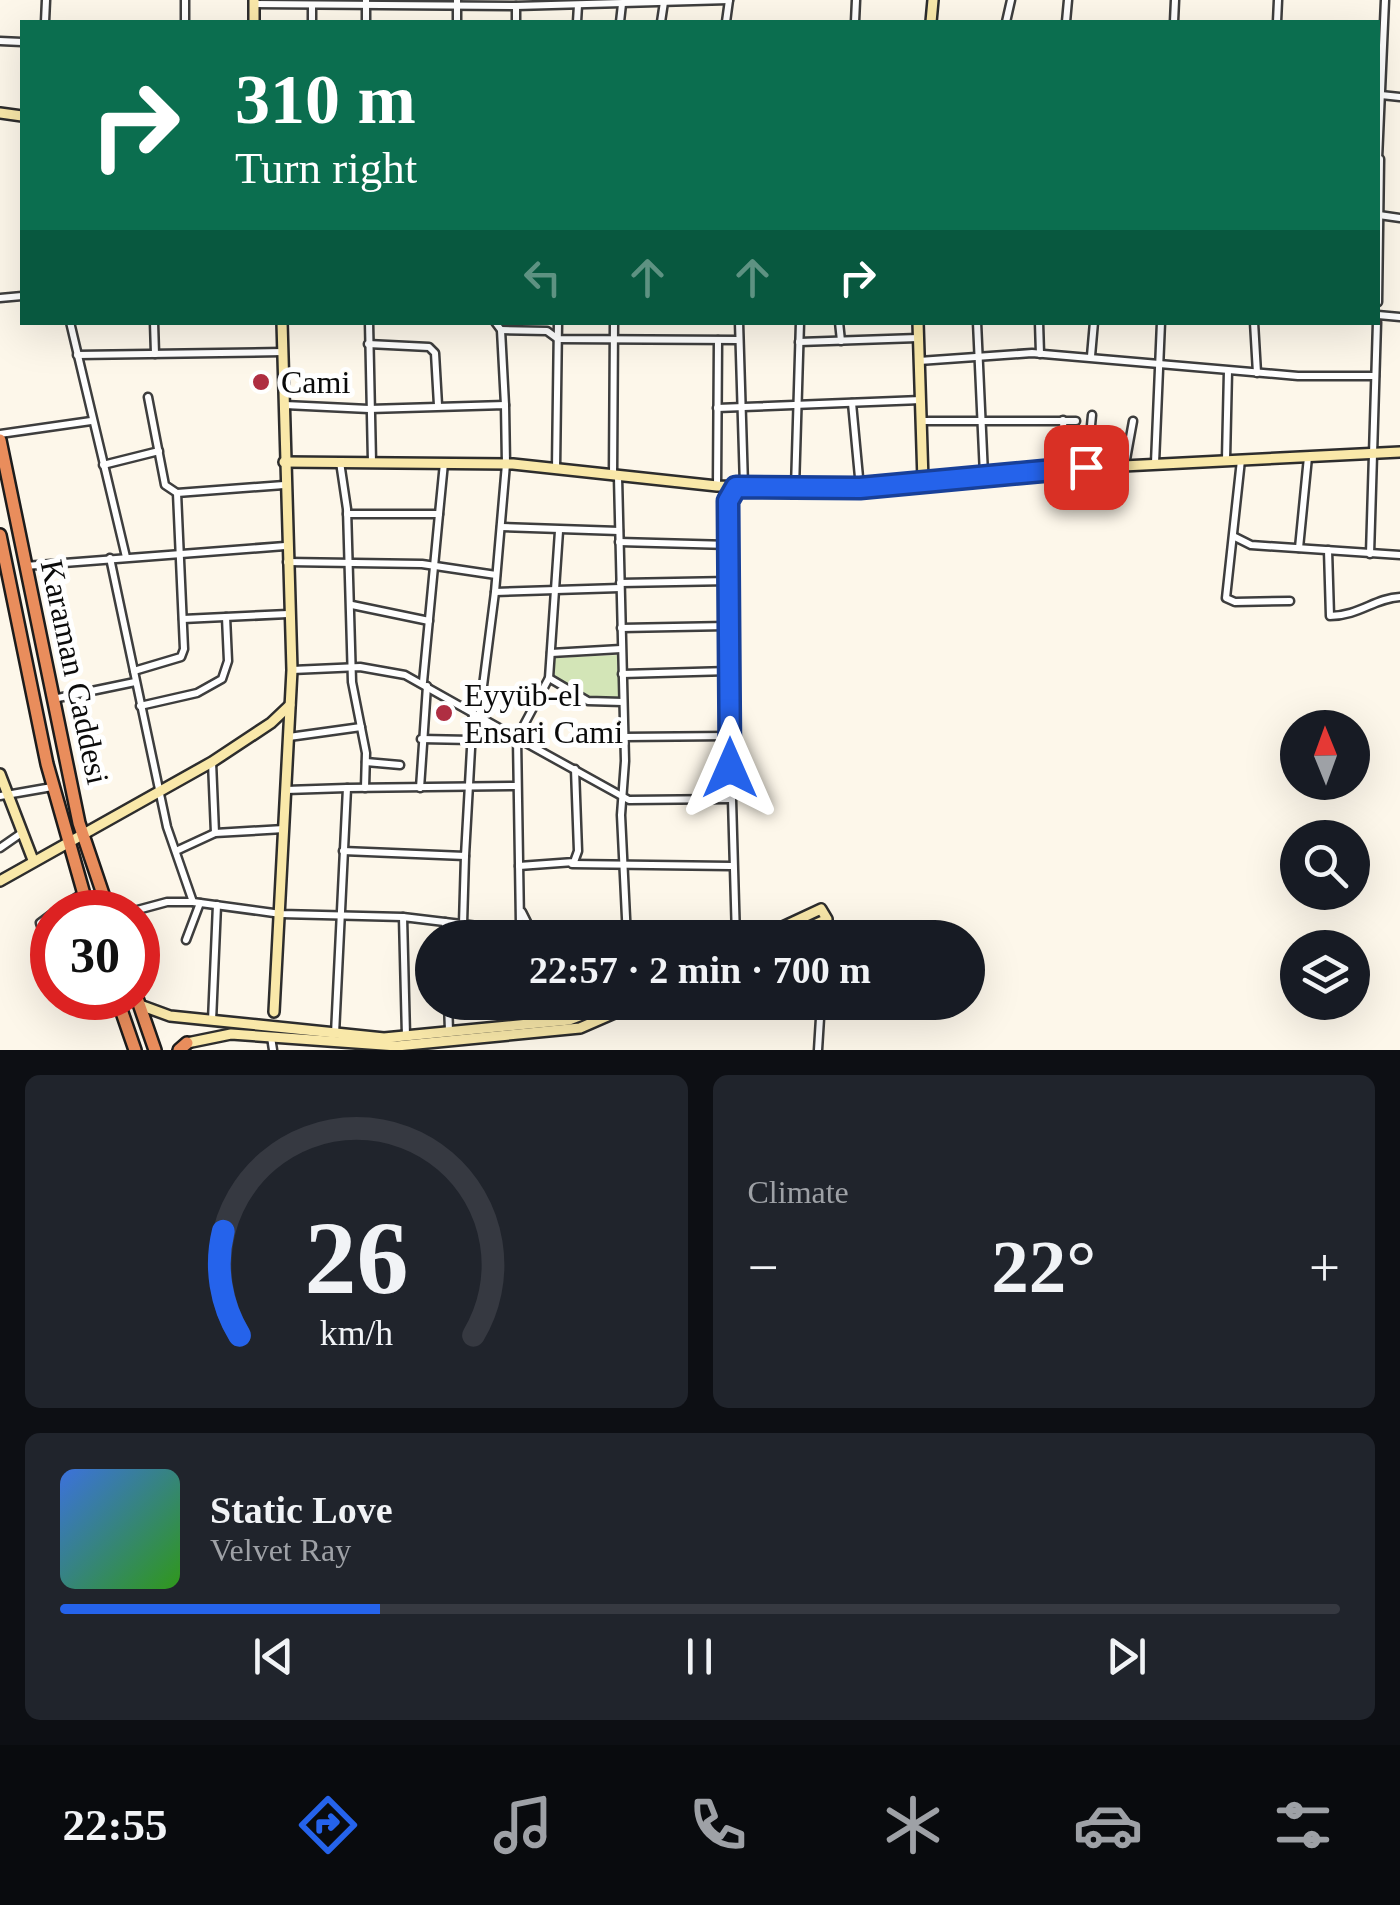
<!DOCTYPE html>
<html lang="en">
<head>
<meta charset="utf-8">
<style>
  :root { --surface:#171b24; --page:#20242c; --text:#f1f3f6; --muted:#9ea1a6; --line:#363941; --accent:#2563eb }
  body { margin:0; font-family:"Times New Roman",serif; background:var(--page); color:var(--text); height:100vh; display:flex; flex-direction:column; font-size:38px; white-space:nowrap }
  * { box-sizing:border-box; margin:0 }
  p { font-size:32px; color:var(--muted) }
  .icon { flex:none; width:55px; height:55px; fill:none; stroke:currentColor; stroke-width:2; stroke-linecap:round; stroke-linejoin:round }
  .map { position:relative; height:1050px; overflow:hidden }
  .side { display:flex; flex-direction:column; gap:25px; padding:25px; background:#0d0f14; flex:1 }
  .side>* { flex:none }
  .hud { position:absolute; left:20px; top:20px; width:1360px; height:305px; border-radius:0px; box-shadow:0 10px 40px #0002; background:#0b6e4f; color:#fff; overflow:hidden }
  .needle { width:65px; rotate:359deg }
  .controls { position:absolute; left:1280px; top:710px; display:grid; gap:20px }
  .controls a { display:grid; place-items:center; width:90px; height:90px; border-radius:50%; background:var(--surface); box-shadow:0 10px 40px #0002; font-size:50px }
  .speed { position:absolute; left:30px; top:890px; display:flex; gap:20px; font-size:50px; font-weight:700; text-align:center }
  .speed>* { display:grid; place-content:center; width:130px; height:130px; border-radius:50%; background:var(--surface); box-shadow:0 10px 40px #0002; line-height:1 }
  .speed .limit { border:15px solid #d22; background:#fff; color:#111 }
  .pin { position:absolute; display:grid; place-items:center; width:85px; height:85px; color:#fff; margin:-42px; border-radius:20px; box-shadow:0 5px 15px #0006 }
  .me { position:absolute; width:110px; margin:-55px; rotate:0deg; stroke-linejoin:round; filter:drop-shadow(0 0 8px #0008) }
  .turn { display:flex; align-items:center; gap:35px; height:210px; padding:0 50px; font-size:45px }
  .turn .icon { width:130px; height:130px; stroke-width:2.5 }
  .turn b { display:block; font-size:70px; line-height:85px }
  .lanes { display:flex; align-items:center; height:95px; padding:0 50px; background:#0003; justify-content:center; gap:50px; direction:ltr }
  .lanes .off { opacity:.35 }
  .big { font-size:75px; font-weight:700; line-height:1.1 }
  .side .widget { flex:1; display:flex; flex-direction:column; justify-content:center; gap:15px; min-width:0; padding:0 35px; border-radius:15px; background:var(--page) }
  .side .dial { align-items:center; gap:0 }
  .dial svg { height:260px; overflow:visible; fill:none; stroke:var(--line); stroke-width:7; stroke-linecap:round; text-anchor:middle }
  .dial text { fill:var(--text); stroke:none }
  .song { display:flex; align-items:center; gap:30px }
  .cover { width:120px; height:120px; border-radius:15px; background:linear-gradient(135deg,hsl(220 70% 55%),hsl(110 70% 35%)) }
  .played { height:10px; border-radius:5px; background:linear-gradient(90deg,var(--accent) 25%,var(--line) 25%) }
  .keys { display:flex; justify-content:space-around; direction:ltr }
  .heat { display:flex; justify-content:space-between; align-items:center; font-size:55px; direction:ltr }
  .side .tiles { flex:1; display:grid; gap:25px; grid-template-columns:1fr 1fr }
  .widget:last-child { grid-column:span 2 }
  .trip { position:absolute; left:415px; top:920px; width:570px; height:100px; border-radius:50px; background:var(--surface); box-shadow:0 10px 40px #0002; font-weight:700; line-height:100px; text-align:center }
  .tabs { display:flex; height:160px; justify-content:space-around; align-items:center; background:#090b0e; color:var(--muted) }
  .tabs .icon { width:70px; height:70px }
  .tabs .selected { color:var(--accent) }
  .tabs b { font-size:45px; color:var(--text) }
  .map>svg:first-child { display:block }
  .green { fill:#d3e5b7 }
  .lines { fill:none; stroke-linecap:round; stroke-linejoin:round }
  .street-casing { stroke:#3e3e3e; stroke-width:11 }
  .secondary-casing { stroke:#2d2d2d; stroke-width:14 }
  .highway-casing { stroke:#1c1c1c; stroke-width:16 }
  .street { stroke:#fff; stroke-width:6 }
  .secondary { stroke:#f9e8a9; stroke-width:9 }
  .highway { stroke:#e98d5c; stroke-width:11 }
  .route-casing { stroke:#184099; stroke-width:25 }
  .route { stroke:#2563eb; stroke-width:18 }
  .poi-dot { fill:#af2e42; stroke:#fff; stroke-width:4 }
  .labels { text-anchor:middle; stroke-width:10; stroke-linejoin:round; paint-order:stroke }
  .poi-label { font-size:32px; fill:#0b0b0b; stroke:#fff; text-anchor:start }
  .street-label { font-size:32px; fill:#0b0b0b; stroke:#fff }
</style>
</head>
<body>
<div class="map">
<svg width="1400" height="1050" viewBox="0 0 1400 1050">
  <rect width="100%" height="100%" fill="#fdf7ea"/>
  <polygon class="green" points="617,655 619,699 590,698 552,677 554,658"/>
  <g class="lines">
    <defs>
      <g id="street">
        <polyline points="185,0 185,22"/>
        <polyline points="457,0 457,22"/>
        <polyline points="254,4 516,6 729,0"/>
        <polyline points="312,5 312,22"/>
        <polyline points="45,22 46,0"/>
        <polyline points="366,22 366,0"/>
        <polyline points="516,22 516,6"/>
        <polyline points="577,22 578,5"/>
        <polyline points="620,22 622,4"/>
        <polyline points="661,22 664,2"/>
        <polyline points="726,22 729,0"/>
        <polyline points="855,22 856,0"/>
        <polyline points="1006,22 1011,0"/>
        <polyline points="1066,22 1068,0"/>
        <polyline points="1174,22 1175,0"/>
        <polyline points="1277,22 1278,0"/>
        <polyline points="0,41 22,42"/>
        <polyline points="1381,95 1400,97"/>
        <polyline points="1378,159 1385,0"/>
        <polyline points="1379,215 1400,218"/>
        <polyline points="0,298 22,296"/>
        <polyline points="1378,302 1380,159"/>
        <polyline points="1378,315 1400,317"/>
        <polyline points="70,322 126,557"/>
        <polyline points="154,322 155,354"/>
        <polyline points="369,322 372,462"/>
        <polyline points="495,322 501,330 505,405"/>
        <polyline points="739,322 744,486"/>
        <polyline points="839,322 841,341"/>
        <polyline points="977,322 984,475"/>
        <polyline points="1039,322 1040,354"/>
        <polyline points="1254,322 1257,373"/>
        <polyline points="501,330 547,331 558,339 739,340"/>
        <polyline points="799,342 918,338"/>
        <polyline points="368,344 429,347 435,353 438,405"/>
        <polyline points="77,355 283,352"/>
        <polyline points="1091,356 1094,322"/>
        <polyline points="919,361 1032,353 1298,376 1375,376"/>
        <polyline points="852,403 860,488"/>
        <polyline points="285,405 369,409 505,405 506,464 495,592 620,588"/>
        <polyline points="717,408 921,400"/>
        <polyline points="1063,420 1065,469"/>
        <polyline points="921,421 1076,421"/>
        <polyline points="0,434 91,421"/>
        <polyline points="1226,459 1228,371"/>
        <polyline points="1241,460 1226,598 1235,602 1290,601"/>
        <polyline points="340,462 347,509 352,682 366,753 365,788"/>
        <polyline points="1155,463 1161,322"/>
        <polyline points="103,465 159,451"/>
        <polyline points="1125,465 1133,421"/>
        <polyline points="1087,467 1092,415"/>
        <polyline points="556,468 558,322"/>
        <polyline points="613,476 614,322"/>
        <polyline points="618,477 625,761 621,815 627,938"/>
        <polyline points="717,486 718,340"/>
        <polyline points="795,488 800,322"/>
        <polyline points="177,493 284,485"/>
        <polyline points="347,514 439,514 444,463"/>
        <polyline points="501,527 619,531"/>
        <polyline points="1235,537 1251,545 1400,555"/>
        <polyline points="619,542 730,545 727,626 736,938"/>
        <polyline points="730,545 728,501 736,487"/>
        <polyline points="1299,548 1308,457"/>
        <path d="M1328,550L1330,616C1359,616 1375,598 1400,597"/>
        <polyline points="1370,554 1377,322"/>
        <polyline points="110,558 167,827 193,902 281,914 403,917"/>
        <polyline points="287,562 422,564 496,575"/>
        <polyline points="25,566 285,546"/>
        <polyline points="620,583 730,581"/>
        <polyline points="352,605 429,621"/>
        <polyline points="183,619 288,614"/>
        <polyline points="621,628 727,626"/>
        <polyline points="551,653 621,649"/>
        <polyline points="292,670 360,667 405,675 517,738 549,678 559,531"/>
        <polyline points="134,671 181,657 184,649 177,493 165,485 148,397"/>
        <polyline points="622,674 729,671"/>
        <polyline points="549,678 588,701 623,702"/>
        <polyline points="423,682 439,514"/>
        <polyline points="53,699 135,682"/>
        <polyline points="140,706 197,693 222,679 228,661 226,617"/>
        <polyline points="479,717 495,592"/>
        <polyline points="289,737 361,727"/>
        <polyline points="624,737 730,736"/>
        <polyline points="421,739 472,740"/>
        <polyline points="212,762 215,833"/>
        <polyline points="366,762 400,765"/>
        <polyline points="420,788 427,686"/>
        <polyline points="286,790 347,788"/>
        <polyline points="0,796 52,787"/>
        <polyline points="0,848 23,832"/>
        <polyline points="176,851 215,833 284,829"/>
        <polyline points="343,851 465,856 473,713"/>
        <polyline points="572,864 731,866"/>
        <polyline points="519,866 574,862 578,851 575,769"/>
        <polyline points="54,912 82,894"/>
        <polyline points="130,912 167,902 193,902"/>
        <polyline points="522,912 535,938"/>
        <polyline points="445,922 446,938"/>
        <polyline points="463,924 465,856"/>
        <polyline points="44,935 40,923 52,914"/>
        <polyline points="826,938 827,919"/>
        <polyline points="186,940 200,903"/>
        <polyline points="448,1002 449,1031"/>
        <polyline points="212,1021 217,905"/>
        <polyline points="533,1024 528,1015 540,1002"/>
        <polyline points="335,1034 347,788 517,786"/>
        <polyline points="406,1036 403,917 511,930 520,924 517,738 629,800 730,799"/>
        <polyline points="271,1037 273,1050"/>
        <polyline points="818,1050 821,1002"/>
      </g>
      <g id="secondary">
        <polyline points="254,0 254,22"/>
        <polyline points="931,22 933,0"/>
        <polyline points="0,113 22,116"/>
        <polyline points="918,322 923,481"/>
        <polyline points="284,462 513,464 717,486 860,488 1024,471 1400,452"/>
        <polyline points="0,774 33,860"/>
        <polyline points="0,881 212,762 271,723 290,705"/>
        <polyline points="759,938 821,909 827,919 785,938"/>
        <polyline points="140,1005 170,1016 384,1038 569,1020 616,1002"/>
        <polyline points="274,1012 292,670 282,322"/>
        <polyline points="187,1043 231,1034 397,1046 580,1028 640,1002"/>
      </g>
      <g id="highway">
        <polyline points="0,440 79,823 109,912"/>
        <polyline points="0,535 47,764 89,912"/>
        <polyline points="117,998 135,1050"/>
        <polyline points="137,998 155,1050"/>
        <polyline points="179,1050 187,1043"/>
      </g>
    </defs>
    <use href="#street" class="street-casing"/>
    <use href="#secondary" class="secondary-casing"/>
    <use href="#highway" class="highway-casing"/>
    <use href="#street" class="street"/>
    <use href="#secondary" class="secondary"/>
    <use href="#highway" class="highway"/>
  </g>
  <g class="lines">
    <defs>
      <polyline id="route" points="730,768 728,501 736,487 860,488 1086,467"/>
    </defs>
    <use href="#route" class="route-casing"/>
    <use href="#route" class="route"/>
  </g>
  <g class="poi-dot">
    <circle cx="261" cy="382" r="10"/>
    <circle cx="444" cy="713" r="10"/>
  </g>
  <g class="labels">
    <g class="poi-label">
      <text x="281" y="393">Cami</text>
      <text x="464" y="706">Eyyüb-el<tspan x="464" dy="37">Ensari Cami</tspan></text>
    </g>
    <g class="street-label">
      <text transform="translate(75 672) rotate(78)" y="11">Karaman Caddesi</text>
    </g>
  </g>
</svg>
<div class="controls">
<a><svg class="needle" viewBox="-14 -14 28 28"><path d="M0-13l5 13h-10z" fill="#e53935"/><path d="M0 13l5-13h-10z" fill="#9ea1a6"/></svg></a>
<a><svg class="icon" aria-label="search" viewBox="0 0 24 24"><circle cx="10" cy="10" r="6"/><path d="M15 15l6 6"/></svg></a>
<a><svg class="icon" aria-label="layers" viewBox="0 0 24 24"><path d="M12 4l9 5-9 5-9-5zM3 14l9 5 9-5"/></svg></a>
</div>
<div class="speed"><div class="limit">30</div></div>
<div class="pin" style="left:1086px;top:467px;background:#d93025"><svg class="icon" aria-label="arrive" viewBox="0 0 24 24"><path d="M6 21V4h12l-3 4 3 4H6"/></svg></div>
<svg class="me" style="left:730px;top:768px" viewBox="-20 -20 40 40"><path d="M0-17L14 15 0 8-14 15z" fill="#2563eb" stroke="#fff" stroke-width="4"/></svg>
<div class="trip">22:57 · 2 min · 700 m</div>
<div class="hud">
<div class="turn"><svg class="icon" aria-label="right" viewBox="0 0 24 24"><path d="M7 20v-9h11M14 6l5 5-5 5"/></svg><div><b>310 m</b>Turn right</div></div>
<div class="lanes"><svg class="icon off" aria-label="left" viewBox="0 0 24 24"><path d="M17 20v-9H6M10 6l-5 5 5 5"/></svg><svg class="icon off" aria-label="ahead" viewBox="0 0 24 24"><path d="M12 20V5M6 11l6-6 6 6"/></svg><svg class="icon off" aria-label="ahead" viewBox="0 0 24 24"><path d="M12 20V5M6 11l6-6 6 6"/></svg><svg class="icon" aria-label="right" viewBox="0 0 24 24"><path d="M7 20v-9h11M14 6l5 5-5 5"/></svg></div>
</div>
</div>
<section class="side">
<div class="tiles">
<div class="widget dial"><svg viewBox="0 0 100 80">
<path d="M14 69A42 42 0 1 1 86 69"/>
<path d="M14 69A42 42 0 0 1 9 37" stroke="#2563eb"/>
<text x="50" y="56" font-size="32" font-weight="700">26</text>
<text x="50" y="72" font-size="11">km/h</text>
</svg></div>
<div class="widget"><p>Climate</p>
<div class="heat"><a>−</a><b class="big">22°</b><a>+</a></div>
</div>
<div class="widget">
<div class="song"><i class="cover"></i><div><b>Static Love</b><p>Velvet Ray</p></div></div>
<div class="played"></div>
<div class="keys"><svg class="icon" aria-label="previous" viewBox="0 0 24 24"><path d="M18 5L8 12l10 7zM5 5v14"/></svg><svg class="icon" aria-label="pause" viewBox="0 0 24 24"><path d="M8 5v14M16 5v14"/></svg><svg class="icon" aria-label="next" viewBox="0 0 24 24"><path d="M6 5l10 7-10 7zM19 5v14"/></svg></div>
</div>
</div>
</section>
<nav class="tabs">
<b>22:55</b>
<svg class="icon selected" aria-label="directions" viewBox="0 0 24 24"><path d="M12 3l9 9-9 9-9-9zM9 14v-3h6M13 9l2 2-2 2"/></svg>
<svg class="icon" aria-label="music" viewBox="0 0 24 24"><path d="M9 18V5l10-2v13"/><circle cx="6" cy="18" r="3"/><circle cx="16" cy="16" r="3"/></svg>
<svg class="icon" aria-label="phone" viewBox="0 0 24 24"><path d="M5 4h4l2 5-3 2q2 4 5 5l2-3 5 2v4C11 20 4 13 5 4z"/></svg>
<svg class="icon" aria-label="climate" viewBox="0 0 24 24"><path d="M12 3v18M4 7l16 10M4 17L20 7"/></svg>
<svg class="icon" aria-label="car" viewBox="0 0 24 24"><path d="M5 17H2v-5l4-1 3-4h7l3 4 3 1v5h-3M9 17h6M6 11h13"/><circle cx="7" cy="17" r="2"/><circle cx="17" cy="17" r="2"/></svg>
<svg class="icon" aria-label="filters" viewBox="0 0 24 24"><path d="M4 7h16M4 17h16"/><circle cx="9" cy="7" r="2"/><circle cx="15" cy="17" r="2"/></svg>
</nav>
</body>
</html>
